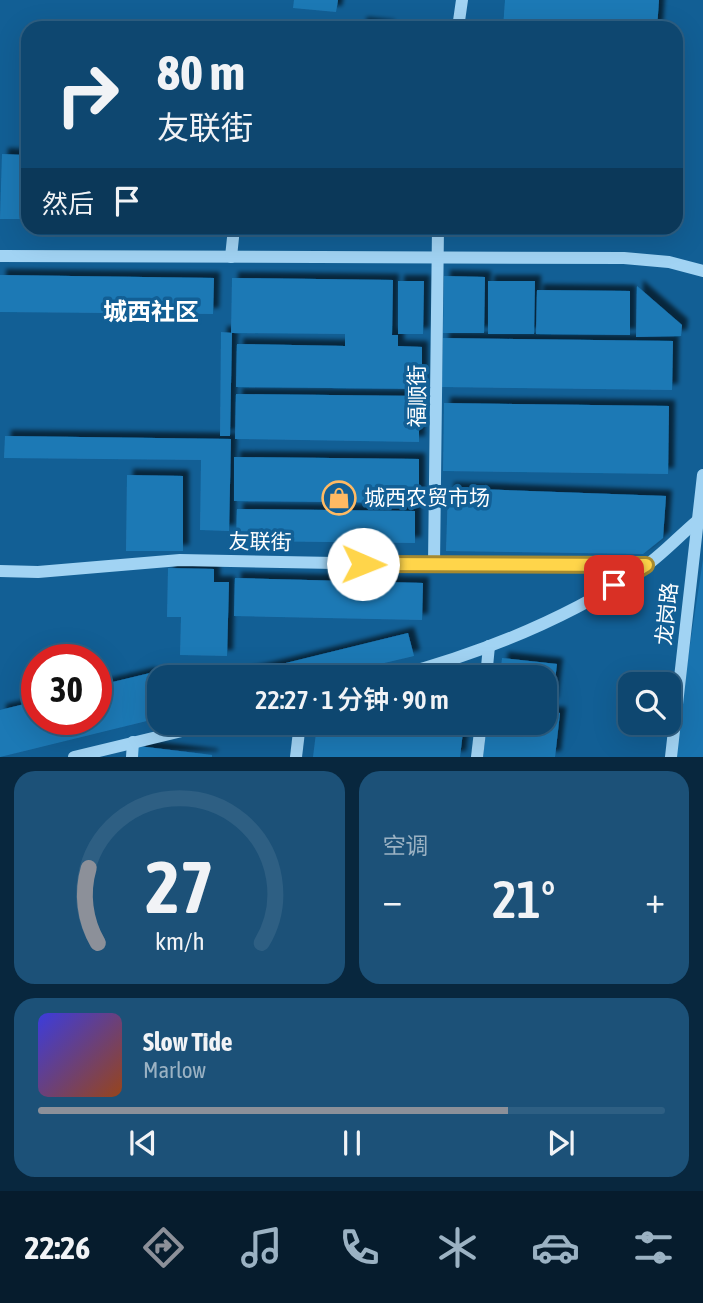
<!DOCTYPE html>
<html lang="zh">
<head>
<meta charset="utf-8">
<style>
  :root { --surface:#0e4770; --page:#1c5178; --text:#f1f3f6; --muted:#9bb2c3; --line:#2e5f83; --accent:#8c9099 }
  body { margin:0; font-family:"Asap Condensed","Noto Sans SC",sans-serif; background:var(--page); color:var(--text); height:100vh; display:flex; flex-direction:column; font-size:26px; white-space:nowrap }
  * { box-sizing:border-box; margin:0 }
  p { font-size:23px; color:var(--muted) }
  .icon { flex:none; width:38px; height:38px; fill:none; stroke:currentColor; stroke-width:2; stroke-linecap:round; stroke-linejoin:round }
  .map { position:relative; height:757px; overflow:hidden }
  .drawer { display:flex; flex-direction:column; gap:14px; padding:14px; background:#08273e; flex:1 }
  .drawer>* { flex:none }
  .top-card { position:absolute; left:21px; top:21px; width:662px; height:214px; border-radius:21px; box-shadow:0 7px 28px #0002,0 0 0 2px var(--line); background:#0e4770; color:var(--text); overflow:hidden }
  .fabs { position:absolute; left:618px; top:672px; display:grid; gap:14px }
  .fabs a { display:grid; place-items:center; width:63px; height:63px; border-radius:14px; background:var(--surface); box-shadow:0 7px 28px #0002,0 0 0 2px var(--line); font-size:35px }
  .speed { position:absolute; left:21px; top:644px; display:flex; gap:14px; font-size:35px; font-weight:700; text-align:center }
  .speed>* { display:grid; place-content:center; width:91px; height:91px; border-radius:50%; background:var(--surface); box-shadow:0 7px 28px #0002,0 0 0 2px var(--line); line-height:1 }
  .speed .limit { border:10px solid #d22; background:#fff; color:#111 }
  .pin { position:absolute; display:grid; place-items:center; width:60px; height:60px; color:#fff; margin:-30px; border-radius:14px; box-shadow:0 4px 10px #0006 }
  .me { position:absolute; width:77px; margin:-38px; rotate:91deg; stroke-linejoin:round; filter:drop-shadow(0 0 5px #0008) }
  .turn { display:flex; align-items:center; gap:24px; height:147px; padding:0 21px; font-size:32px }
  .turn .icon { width:91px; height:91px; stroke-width:2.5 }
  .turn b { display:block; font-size:49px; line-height:60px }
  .then { display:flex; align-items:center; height:66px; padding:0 21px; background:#0003; gap:14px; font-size:26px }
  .big { font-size:52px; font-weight:600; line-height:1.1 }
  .drawer .tile { flex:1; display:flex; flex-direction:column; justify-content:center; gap:10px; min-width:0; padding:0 24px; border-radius:21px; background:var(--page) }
  .drawer .dial { align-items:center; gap:0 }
  .dial svg { height:182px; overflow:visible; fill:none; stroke:var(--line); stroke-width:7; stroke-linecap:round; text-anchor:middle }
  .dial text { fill:var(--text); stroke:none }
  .song { display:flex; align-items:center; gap:21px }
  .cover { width:84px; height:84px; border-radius:10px; background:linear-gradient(135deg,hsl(240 70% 55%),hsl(20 70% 35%)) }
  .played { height:7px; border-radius:4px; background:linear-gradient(90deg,var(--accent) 75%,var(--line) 75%) }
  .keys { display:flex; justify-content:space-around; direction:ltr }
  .heat { display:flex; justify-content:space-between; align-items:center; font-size:38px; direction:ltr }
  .drawer .tiles { flex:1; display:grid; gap:14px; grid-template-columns:1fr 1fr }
  .tile:last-child { grid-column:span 2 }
  .trip { position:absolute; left:147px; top:665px; width:410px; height:70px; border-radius:21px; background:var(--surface); box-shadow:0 7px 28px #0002,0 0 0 2px var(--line); font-weight:600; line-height:70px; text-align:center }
  .tabs { display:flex; height:112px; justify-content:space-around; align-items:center; background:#061c2d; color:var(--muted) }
  .tabs .icon { width:49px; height:49px }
  .tabs .active { color:var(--accent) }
  .tabs b { font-size:32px; color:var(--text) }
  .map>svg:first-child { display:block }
  .green { fill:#1974b0 }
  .building { fill:#1f79b5; filter:url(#shadow) }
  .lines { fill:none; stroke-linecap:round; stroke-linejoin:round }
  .minor { stroke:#a1d3f3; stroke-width:12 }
  .route-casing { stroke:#a68a30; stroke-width:18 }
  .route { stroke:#ffd54a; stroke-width:12 }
  .labels { text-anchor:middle; stroke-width:7; stroke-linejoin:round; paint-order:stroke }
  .street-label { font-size:21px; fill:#fff; stroke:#125f95 }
  .poi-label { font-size:21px; fill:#fff; stroke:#125f95; text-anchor:start }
  .quarter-label { font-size:24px; font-weight:bold; fill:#fff; stroke:#125f95 }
</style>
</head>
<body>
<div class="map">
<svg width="703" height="757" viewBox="0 0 703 757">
  <defs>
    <filter id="shadow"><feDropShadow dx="6" dy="-6" stdDeviation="2" flood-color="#0009"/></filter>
  </defs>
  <rect width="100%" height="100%" fill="#125f95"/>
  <polygon class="green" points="703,559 703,757 673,757"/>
  <g class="building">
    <polygon points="294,0 338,0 336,12 293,8"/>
    <polygon points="505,0 659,0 657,28 503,28"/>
    <polygon points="361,23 389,26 389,28 360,28"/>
    <polygon points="2,154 24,155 23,194 28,195 28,219 0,219"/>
    <polygon points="0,275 214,278 213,314 0,312"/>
    <polygon points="444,276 485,277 484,333 443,333"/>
    <polygon points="232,278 393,280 392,335 398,335 398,346 422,347 422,389 236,387 237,344 345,346 345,334 231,333"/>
    <polygon points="398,281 424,281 423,334 398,334"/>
    <polygon points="488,281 535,281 534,334 488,334"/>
    <polygon points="637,286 682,325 681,336 636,337"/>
    <polygon points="537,290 630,291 630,335 536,334"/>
    <polygon points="221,332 232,333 230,436 220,436"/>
    <polygon points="443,338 673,341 672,390 442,387"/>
    <polygon points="236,394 419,396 419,442 235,439"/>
    <polygon points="444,403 669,406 668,474 443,471"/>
    <polygon points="5,436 231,439 229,531 200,530 201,460 4,458"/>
    <polygon points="234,457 419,459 419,503 234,501"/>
    <polygon points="127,475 183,476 183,551 126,551"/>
    <polygon points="448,488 666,496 663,538 643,554 446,551"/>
    <polygon points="237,509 415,511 415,543 236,541"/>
    <polygon points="168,568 214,569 214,582 229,582 227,656 180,655 181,617 167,617"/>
    <polygon points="235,578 423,583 422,620 234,616"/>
    <polygon points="408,633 414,656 325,677 229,677"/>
    <polygon points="502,658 557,664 552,704 544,703 544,677 500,677"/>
    <polygon points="150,673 159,711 159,718 0,757 0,710 37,701 37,719 96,719 96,686"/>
    <polygon points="544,712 560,713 555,757 483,757 487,723 544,723"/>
    <polygon points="391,723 464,723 460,757 313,757 317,725 390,734"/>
    <polygon points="138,746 212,755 212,757 136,757"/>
  </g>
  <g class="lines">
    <g class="minor">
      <polyline points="458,28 462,0"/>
      <polyline points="0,256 624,258 669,262 703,271"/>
      <polyline points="231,257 234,228"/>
      <polyline points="434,564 438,228"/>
      <polyline points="0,571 38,572 180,560 389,564 646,565"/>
      <path d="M393,677C479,654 565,620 640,570C660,557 678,537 697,521"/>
      <polyline points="486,677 489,646"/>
      <polyline points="74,757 215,723"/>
      <polyline points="132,757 133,742"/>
      <polyline points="296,757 300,723"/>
      <polyline points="477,757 481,723"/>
      <polyline points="671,757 703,475"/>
    </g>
  </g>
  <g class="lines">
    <defs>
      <polyline id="route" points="363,564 646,565 614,585"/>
    </defs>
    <use href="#route" class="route-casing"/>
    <use href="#route" class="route"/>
  </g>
  <defs>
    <symbol id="shop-ring" viewBox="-11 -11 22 22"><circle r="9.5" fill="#125f95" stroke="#ffba63" stroke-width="1.5"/><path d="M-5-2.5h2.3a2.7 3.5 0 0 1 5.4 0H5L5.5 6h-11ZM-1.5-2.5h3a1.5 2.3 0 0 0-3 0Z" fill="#ffba63"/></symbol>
  </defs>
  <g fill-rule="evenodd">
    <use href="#shop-ring" x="320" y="479" width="38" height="38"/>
  </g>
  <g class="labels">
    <g class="street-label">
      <text transform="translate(417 396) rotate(-90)" y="7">福顺街</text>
      <text transform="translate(260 542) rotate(1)" y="7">友联街</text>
      <text transform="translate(667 614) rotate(-84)" y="7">龙岗路</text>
    </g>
    <g class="poi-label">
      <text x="364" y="505">城西农贸市场</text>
    </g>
    <g class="quarter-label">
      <text x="151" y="320">城西社区</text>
    </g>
  </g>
</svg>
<div class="fabs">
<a><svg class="icon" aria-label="search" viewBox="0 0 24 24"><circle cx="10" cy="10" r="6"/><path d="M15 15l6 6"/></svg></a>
</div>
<div class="speed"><div class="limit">30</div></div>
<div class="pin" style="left:614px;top:585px;background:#d93025"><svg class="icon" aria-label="arrive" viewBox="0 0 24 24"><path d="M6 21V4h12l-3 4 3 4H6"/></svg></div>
<svg class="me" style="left:363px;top:564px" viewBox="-20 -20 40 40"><circle r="19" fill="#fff"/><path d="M0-13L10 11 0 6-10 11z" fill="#ffd54a"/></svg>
<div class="trip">22:27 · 1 分钟 · 90 m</div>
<div class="top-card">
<div class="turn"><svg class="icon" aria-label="right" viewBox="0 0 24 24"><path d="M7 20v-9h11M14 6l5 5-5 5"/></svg><div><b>80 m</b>友联街</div></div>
<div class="then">然后<svg class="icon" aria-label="arrive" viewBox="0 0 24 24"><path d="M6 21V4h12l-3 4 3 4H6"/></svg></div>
</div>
</div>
<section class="drawer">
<div class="tiles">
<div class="tile dial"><svg viewBox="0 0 100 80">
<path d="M14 69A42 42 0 1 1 86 69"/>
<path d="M14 69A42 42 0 0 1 10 36" stroke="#8c9099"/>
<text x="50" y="56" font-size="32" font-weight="700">27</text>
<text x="50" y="72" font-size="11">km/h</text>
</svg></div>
<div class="tile"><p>空调</p>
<div class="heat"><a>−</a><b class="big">21°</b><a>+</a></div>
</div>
<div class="tile">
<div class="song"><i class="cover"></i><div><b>Slow Tide</b><p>Marlow</p></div></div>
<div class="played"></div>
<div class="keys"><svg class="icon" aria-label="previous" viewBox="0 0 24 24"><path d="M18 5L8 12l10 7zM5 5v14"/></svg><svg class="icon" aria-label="pause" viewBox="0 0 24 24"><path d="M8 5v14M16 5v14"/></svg><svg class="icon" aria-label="next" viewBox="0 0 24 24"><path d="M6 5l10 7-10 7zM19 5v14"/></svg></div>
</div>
</div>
</section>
<nav class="tabs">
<b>22:26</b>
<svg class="icon active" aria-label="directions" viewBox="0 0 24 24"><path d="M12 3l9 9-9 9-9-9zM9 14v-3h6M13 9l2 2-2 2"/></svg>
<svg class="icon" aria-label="music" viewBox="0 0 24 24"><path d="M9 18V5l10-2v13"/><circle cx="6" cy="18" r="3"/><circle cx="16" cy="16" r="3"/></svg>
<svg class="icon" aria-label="phone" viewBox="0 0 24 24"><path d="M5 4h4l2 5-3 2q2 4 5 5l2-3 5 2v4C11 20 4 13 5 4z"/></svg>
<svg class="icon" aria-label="climate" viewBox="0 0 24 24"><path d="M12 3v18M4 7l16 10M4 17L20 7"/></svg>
<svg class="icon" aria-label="car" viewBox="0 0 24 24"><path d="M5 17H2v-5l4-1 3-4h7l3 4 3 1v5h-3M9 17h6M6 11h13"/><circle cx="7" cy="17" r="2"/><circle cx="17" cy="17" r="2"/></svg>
<svg class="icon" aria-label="filters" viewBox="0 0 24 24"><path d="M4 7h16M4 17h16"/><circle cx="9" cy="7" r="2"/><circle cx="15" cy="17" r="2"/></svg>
</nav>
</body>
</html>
